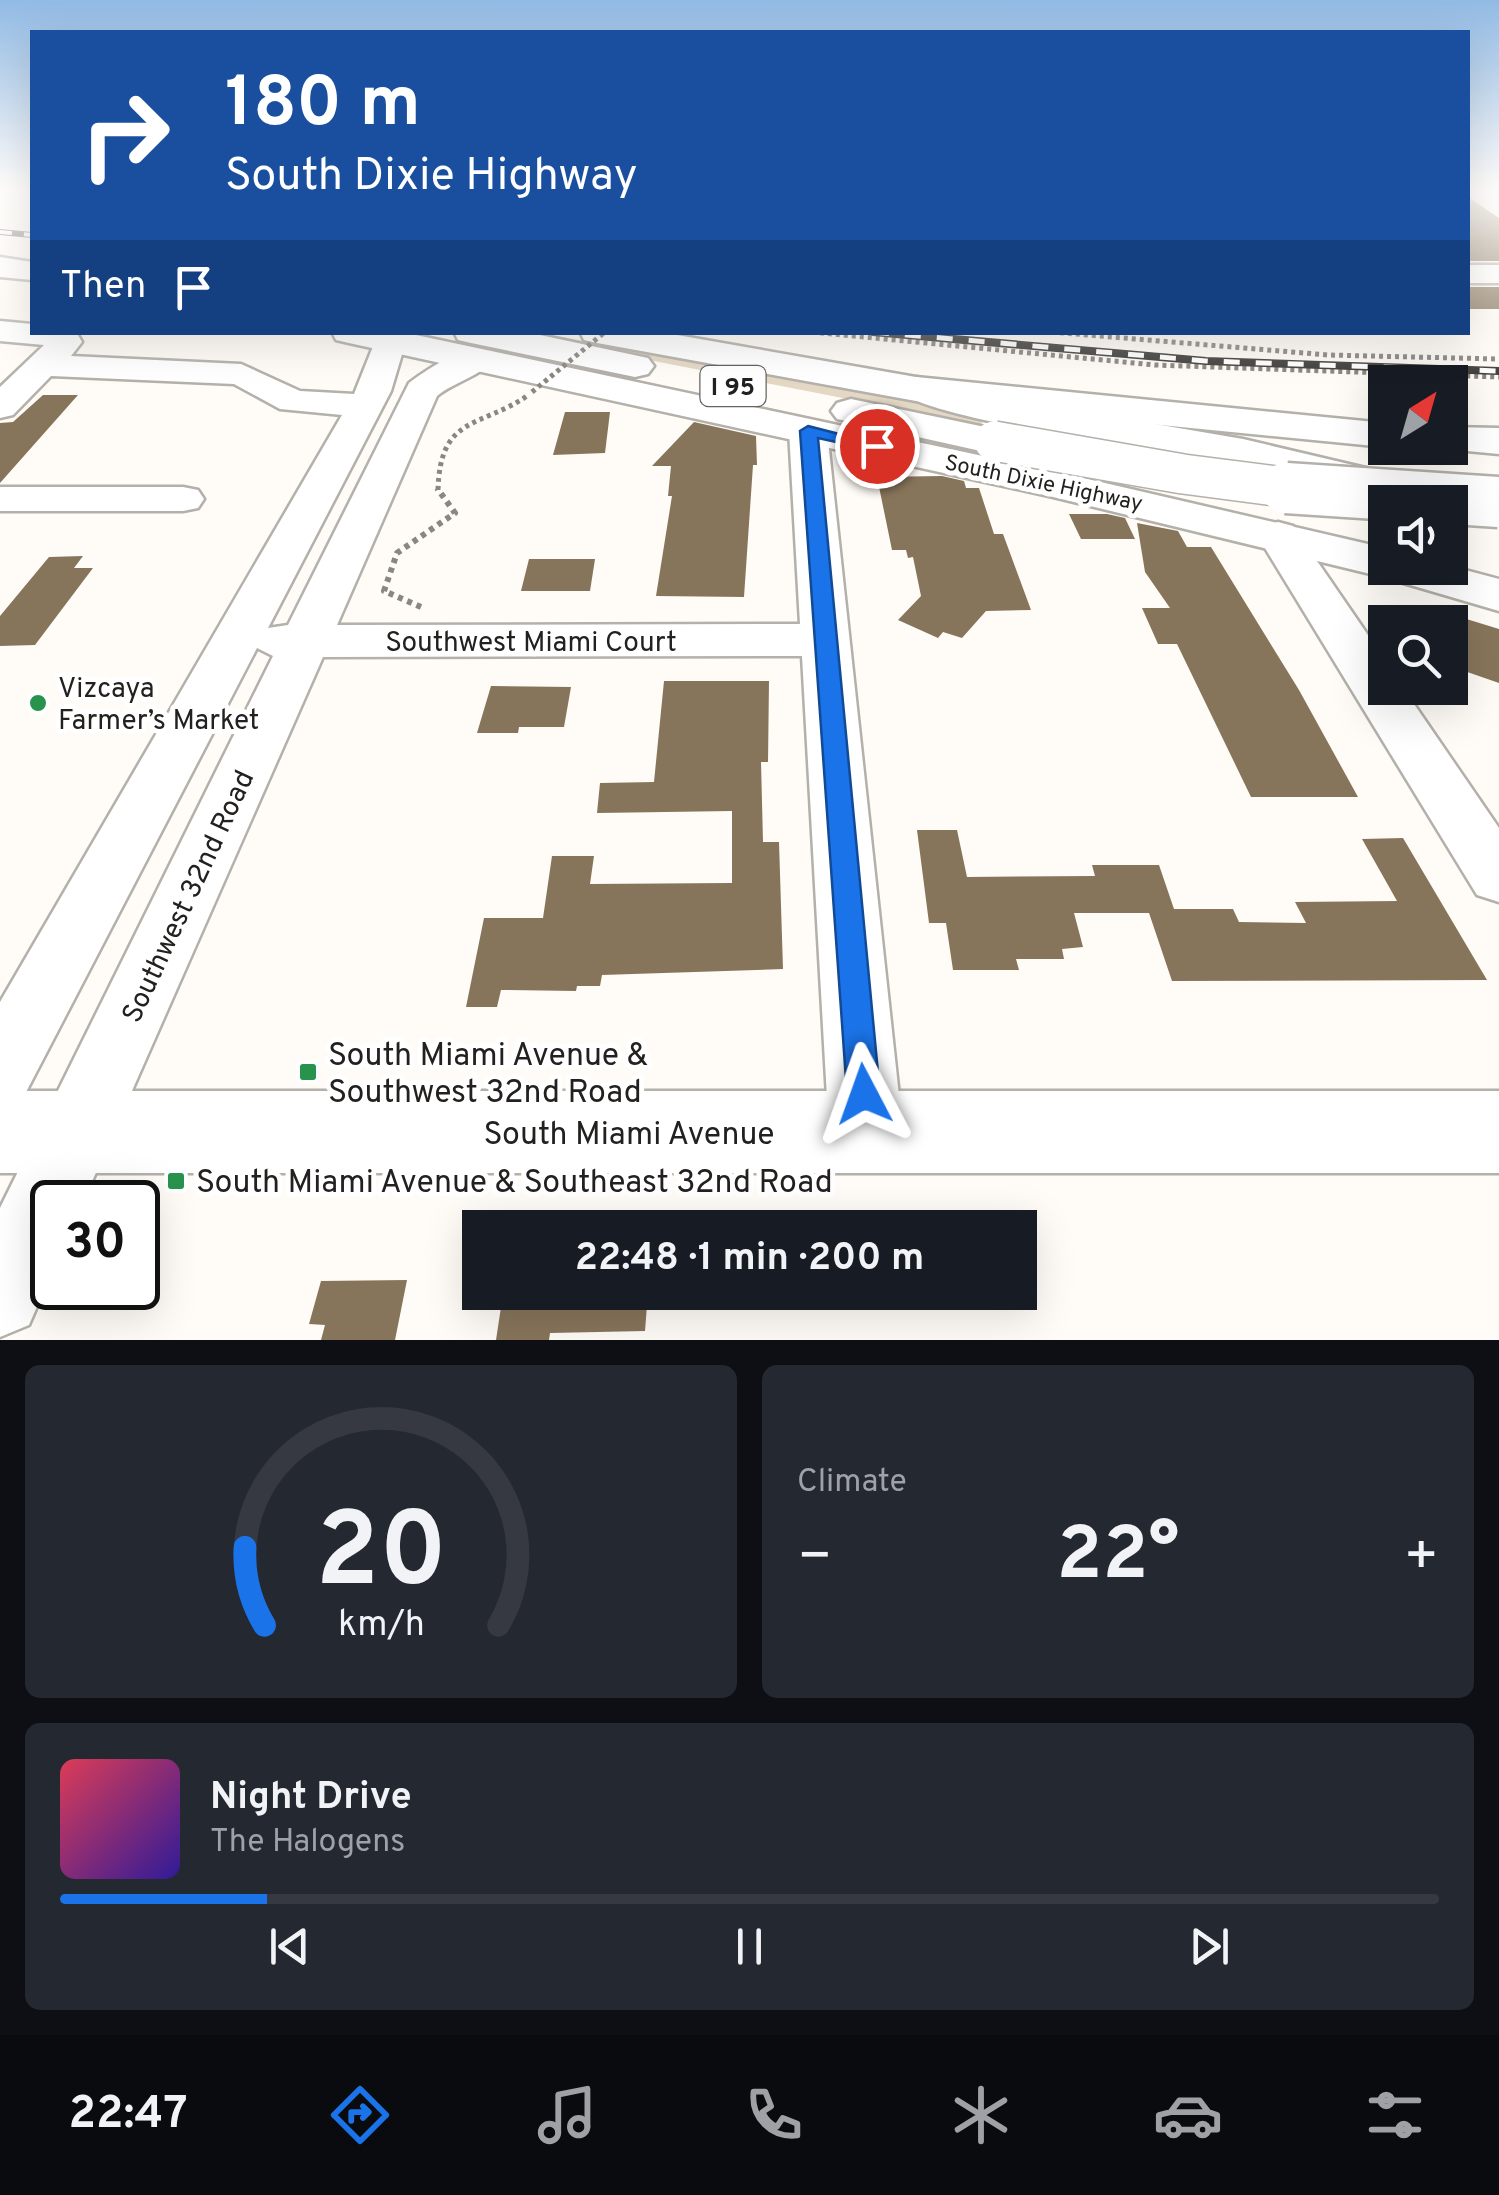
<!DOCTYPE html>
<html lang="en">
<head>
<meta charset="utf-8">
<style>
  :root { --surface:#171b24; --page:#242831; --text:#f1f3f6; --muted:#9ea1a6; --line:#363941; --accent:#1a73e8 }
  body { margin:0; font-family:Overpass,sans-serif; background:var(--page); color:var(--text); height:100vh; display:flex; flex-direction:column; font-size:38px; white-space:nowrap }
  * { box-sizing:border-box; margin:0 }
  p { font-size:32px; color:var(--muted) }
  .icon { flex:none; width:55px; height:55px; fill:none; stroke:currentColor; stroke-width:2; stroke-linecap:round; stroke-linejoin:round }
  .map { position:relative; height:1340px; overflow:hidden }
  .details { display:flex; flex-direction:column; gap:25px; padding:25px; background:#0d0f14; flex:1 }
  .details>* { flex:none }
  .banner { position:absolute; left:30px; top:30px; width:1440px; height:305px; border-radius:0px; box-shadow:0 10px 40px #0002; background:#1a4fa0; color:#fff; overflow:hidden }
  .needle { width:65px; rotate:37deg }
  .fabs { position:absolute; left:1368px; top:365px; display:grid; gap:20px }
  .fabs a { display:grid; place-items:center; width:100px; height:100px; border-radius:0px; background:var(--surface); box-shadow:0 10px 40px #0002; font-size:50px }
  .speed { position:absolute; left:30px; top:1180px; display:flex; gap:20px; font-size:50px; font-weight:700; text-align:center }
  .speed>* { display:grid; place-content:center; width:130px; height:130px; border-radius:50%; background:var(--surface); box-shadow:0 10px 40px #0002; line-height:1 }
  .speed .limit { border:5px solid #111; border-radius:15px; background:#fff; color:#111 }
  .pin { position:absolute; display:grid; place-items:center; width:85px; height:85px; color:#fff; margin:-42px; border:5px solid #fff; border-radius:50%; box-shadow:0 2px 10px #0007 }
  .me { position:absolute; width:110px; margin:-55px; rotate:356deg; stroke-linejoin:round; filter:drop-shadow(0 0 8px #0008) }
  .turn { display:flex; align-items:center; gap:35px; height:210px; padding:0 30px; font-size:45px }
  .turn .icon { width:130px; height:130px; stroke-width:2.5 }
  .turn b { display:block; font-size:70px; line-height:85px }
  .then { display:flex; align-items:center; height:95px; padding:0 30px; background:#0003; gap:20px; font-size:38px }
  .big { font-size:75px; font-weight:700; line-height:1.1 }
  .details .widget { flex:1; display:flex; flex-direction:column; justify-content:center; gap:15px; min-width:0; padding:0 35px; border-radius:15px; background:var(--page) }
  .details .dial { align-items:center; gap:0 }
  .dial svg { height:260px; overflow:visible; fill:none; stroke:var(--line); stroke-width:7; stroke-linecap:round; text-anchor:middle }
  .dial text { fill:var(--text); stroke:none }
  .song { display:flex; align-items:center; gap:30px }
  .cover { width:120px; height:120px; border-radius:15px; background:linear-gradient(135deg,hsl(350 70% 55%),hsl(250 70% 35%)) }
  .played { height:10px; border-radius:5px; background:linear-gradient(90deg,var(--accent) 15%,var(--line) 15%) }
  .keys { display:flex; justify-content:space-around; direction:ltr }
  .heat { display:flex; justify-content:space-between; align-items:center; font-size:55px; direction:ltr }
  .details .tiles { flex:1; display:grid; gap:25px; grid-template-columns:1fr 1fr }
  .widget:last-child { grid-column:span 2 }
  .trip { position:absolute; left:462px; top:1210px; width:575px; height:100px; border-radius:0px; background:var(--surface); box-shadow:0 10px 40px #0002; font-weight:700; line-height:100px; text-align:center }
  .dock { display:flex; height:160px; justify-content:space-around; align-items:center; background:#090b0e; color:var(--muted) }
  .dock .icon { width:70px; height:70px }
  .dock .active { color:var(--accent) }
  .dock b { font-size:45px; color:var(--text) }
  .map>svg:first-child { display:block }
  .green { fill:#e4d7c4 }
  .building { fill:#87755b }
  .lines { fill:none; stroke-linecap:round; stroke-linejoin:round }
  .minor-casing { stroke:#b4b0aa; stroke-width:5 }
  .major-casing { stroke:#b4b0aa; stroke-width:5 }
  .highway-casing { stroke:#b4b0aa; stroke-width:5 }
  .path-far1 { stroke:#8a8783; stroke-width:5; stroke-dasharray:4 4; stroke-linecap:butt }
  .path { stroke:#8a8783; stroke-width:6; stroke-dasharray:5 5; stroke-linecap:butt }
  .minor { fill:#fff; fill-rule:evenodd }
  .major { fill:#fff; fill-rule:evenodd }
  .highway { fill:#fff; fill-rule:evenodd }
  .rail-far1-casing { stroke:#43413e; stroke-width:6 }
  .rail-casing { stroke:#43413e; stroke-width:8 }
  .rail-far1 { stroke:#fff; stroke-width:4; stroke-dasharray:12; stroke-linecap:butt }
  .rail { stroke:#fff; stroke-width:5; stroke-dasharray:16; stroke-linecap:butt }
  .highway-bridge-far1-casing { stroke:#b4b0aa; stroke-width:42; stroke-linecap:butt }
  .highway-bridge-casing { stroke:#b4b0aa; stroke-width:55; stroke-linecap:butt }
  .path-bridge { stroke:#8a8783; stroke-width:5; stroke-dasharray:4 4; stroke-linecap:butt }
  .highway-bridge-far1 { stroke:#fff; stroke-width:39 }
  .highway-bridge { stroke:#fff; stroke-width:50 }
  .route { fill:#1a73e8; stroke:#114b97; stroke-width:2.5 }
  .poi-dot { fill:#27934c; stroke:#fff; stroke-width:4 }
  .labels { text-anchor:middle; stroke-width:10; stroke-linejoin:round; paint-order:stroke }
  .far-street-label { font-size:22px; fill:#23211f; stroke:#fff }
  .shield { fill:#fff; stroke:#656462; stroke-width:2.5 }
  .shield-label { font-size:25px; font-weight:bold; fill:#23211f }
  .street-label { font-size:28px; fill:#23211f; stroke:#fff }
  .poi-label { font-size:28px; fill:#23211f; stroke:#fff; text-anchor:start }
  .near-poi-label { font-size:32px; fill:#23211f; stroke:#fff; text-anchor:start }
  .near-street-label { font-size:32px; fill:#23211f; stroke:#fff }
</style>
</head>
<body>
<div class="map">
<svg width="1499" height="1340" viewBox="0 0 1499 1340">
  <rect width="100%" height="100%" fill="#fffbf6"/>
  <g class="green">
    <polygon points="385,333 409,333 463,343 849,425 845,431"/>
    <polygon points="511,333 540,333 985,413 981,425"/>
  </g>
  <g class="building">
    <polygon points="1468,197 1499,218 1499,261 1468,261"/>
    <rect x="1468" y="287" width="31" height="22"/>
    <polygon points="43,395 78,395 0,483 0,423 13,422"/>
    <polygon points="565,412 610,412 605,453 553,455"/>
    <polygon points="694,422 756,436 757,465 753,465 744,597 656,596 672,496 668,496 671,466 652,466"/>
    <polygon points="942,476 964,481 966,488 979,488 994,534 1003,534 1031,610 986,611 962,638 943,632 938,638 898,620 921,596 913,557 908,558 906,550 892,550 877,477"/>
    <polygon points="1069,514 1107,514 1125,518 1135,539 1081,539"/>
    <polygon points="1137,523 1178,531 1187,547 1211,547 1299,690 1358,797 1251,797 1177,644 1158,644 1142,608 1170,608 1145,572"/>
    <polygon points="83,556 74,568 93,568 35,645 0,646 0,616 49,557"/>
    <polygon points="529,559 595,559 590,591 521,591"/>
    <polygon points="1450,614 1499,629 1499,683 1450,666"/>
    <polygon points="664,681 769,681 768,762 761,762 763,842 779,842 783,969 602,975 600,986 577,986 576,991 501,990 497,1007 466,1007 484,918 543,918 552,856 594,856 590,884 732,883 732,811 597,813 600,783 654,782"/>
    <polygon points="491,686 571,687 564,727 519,727 518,733 477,733"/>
    <polygon points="917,830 957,830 967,877 1095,876 1092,865 1159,865 1174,909 1233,909 1239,922 1306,923 1295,902 1397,901 1362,839 1403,838 1487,980 1172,981 1149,913 1074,913 1083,947 1062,949 1064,959 1016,959 1019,970 953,970 946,923 929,923"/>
    <polygon points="407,1280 395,1340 321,1340 325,1325 309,1324 321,1281"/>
    <polygon points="595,1292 648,1292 645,1331 550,1333 549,1340 496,1340 503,1294"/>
  </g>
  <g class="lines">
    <defs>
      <g id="minor">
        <rect x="1468" y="265" width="31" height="18"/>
        <path d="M0,321L32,324V332L78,335L82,342L71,356L241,364L300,391L354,394L378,334H402L406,341L391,391L268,628L288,625L409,383C431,367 460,346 488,353L493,360C481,376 454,382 437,396L337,625L800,624L789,431L795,423L808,420L821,423L827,431L903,1133L892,1159L866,1170L840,1159L829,1133L802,656L323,657L83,1202H52V1272L29,1325L0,1337V1208L273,656L257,648L25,1094L0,1104V1002L342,415L280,409L234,384L51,376L13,415L0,418V387L44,345L0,341Z"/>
        <polygon points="0,487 183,487 198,490 204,499 198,508 183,511 0,511"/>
        <polygon points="1278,522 1293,526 1385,660 1385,688 1403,688 1499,828 1499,902 1477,895 1257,535 1263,526"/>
      </g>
      <g id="major">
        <polygon points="332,332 402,332 1049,470 1385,548 1385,568 1450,566 1499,579 1499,611 1383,577 1049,496 349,343 336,340"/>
        <path d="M917,377L962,391L1243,439L1387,473L1393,482L1387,491L1371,495C1329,485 1287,474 1245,465C1190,453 920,421 898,389L903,381Z"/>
        <rect x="0" y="1091" width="1499" height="82"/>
      </g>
      <g id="highway">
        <polygon points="0,257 32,262 32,280 0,277"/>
        <polygon points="454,332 526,332 648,358 654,366 648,374 635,377 471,343 458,340"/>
        <polygon points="580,332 660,332 916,377 1385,423 1385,447 916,401 597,343 584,340"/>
        <polygon points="851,399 1009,432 1015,441 1009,450 994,454 837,419 831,411 837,403"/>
        <polygon points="1450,427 1499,428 1499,454 1435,448 1450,448"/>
      </g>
    </defs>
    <use href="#minor" class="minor-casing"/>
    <use href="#major" class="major-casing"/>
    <use href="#highway" class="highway-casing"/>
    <g class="path-far1">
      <polyline points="812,332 1155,365 1499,377"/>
      <polyline points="927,332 1047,332"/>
      <polyline points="1052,332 1328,355 1499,359"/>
      <path d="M438,490C440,415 480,428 527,396"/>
    </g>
    <polyline class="path" points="421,607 384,591 397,553 455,513 437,488"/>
    <use href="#minor" class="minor"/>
    <use href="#major" class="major"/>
    <use href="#highway" class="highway"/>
    <defs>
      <polyline id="rail-far1" points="0,232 32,235"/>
      <polyline id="rail" points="873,332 1206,361 1499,371"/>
    </defs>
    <use href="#rail-far1" class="rail-far1-casing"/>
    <use href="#rail" class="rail-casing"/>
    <use href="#rail-far1" class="rail-far1"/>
    <use href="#rail" class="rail"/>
    <defs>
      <polyline id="highway-bridge-far1" points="994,441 1183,474 1307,490"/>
      <polyline id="highway-bridge" points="1286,488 1499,502"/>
    </defs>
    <use href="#highway-bridge-far1" class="highway-bridge-far1-casing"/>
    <use href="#highway-bridge" class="highway-bridge-casing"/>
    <polyline class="path-bridge" points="532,392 605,332"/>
    <use href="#highway-bridge-far1" class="highway-bridge-far1"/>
    <use href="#highway-bridge" class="highway-bridge"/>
  </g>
  <linearGradient id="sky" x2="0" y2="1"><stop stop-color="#91bae4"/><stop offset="0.5" stop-color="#fffdfb"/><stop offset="1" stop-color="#fffdfb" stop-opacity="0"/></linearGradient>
  <rect width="1499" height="375" fill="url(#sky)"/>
  <polygon class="route" points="808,426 886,446 877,451 818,438 880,1094 875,1105 864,1110 852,1105 847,1094 800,431"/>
  <g class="poi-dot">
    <circle cx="38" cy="703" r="10"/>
    <rect x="298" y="1062" width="20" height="20" rx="5"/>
    <rect x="166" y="1171" width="20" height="20" rx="5"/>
  </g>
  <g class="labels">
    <g class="far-street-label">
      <text transform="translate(1044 482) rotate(12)" y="8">South Dixie Highway</text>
    </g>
    <rect class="shield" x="700.5" y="366" width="65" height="40" rx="8"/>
    <g class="shield-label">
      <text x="733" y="395">I 95</text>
    </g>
    <g class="street-label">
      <text x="531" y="651">Southwest Miami Court</text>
      <text transform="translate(187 896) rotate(-65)" y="10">Southwest 32nd Road</text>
    </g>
    <g class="poi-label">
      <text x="58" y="697">Vizcaya<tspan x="58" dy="32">Farmer’s Market</tspan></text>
    </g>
    <g class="near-poi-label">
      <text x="328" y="1065">South Miami Avenue &amp;<tspan x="328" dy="37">Southwest 32nd Road</tspan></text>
      <text x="196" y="1192">South Miami Avenue &amp; Southeast 32nd Road</text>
    </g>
    <g class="near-street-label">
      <text x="629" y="1144">South Miami Avenue</text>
    </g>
  </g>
</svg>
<div class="fabs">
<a><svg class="needle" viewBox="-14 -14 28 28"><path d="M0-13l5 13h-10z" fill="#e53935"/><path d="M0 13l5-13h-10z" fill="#9ea1a6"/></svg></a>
<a><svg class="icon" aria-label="sound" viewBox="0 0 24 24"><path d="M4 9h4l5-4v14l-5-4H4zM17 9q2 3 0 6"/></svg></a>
<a><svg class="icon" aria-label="search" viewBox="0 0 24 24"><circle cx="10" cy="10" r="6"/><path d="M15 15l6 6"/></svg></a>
</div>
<div class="speed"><div class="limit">30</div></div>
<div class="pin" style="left:877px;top:446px;background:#d93025"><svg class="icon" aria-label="arrive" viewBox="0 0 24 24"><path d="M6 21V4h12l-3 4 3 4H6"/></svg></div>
<svg class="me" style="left:864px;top:1094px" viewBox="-20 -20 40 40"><path d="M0-17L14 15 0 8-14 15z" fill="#1a73e8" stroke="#fff" stroke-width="4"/></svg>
<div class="trip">22:48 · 1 min · 200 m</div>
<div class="banner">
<div class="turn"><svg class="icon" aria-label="right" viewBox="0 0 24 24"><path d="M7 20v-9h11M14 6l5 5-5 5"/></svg><div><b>180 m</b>South Dixie Highway</div></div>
<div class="then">Then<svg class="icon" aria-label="arrive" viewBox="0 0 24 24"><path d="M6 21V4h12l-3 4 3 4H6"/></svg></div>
</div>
</div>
<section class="details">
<div class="tiles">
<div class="widget dial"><svg viewBox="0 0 100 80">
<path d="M14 69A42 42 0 1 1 86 69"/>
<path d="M14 69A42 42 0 0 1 8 45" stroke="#1a73e8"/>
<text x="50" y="56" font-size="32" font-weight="700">20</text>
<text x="50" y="72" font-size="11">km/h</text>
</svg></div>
<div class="widget"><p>Climate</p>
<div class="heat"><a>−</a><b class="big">22°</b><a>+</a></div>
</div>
<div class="widget">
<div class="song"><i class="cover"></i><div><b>Night Drive</b><p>The Halogens</p></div></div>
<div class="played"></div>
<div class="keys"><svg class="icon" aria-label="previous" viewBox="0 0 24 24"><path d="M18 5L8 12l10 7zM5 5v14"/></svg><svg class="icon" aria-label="pause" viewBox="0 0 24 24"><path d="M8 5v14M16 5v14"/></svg><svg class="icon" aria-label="next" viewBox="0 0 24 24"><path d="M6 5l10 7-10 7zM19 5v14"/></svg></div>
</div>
</div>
</section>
<nav class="dock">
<b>22:47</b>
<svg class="icon active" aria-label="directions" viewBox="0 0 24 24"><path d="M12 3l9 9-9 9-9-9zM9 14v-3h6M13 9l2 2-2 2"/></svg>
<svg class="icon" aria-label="music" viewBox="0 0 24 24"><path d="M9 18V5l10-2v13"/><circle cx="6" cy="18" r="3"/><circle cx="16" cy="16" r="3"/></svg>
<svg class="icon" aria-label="phone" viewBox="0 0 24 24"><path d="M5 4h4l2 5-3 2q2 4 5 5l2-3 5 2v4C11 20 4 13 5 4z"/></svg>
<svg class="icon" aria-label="climate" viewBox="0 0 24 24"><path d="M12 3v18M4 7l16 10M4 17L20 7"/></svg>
<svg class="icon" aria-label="car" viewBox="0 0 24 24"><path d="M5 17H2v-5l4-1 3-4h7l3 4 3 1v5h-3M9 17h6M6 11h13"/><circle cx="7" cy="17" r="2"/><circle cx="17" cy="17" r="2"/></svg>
<svg class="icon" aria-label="filters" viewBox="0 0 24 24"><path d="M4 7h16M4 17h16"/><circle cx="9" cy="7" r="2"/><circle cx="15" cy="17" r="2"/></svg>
</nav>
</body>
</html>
